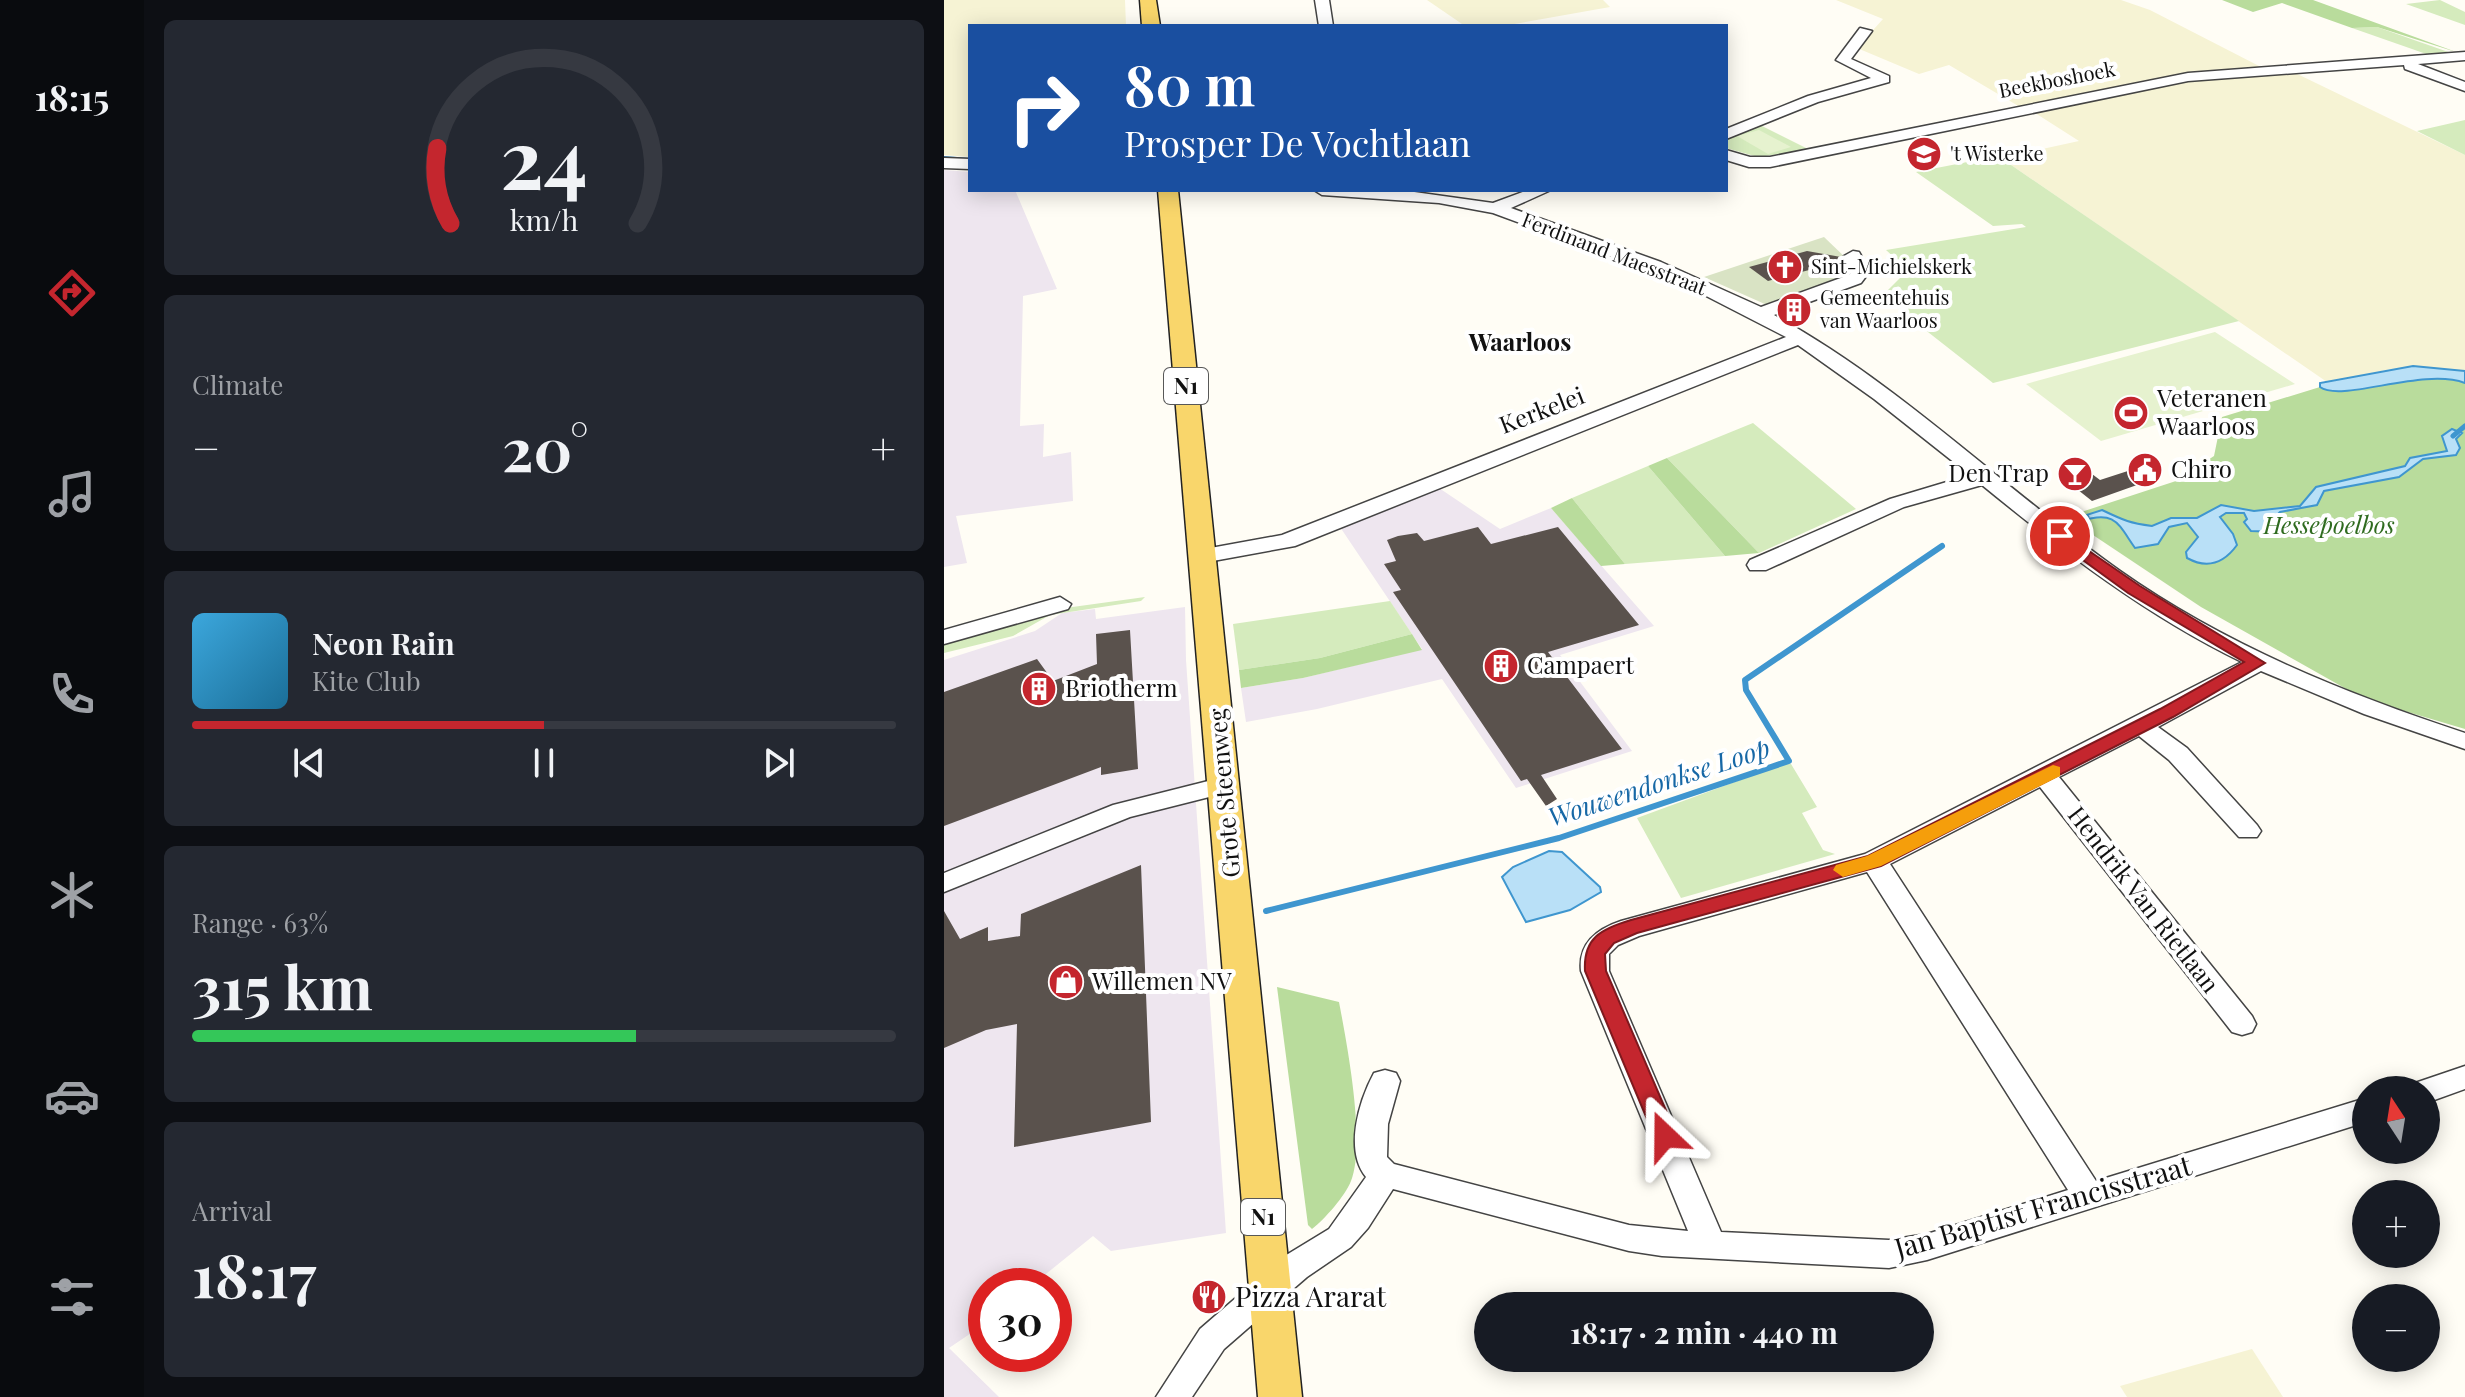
<!DOCTYPE html>
<html lang="en">
<head>
<meta charset="utf-8">
<style>
  :root { --surface:#171b24; --page:#242831; --text:#f1f3f6; --muted:#9ea1a6; --line:#363941; --accent:#c4262e }
  body { margin:0; font-family:"Playfair Display",serif; background:var(--page); color:var(--text); height:100vh; display:flex; flex-direction:column; font-size:30px; white-space:nowrap }
  * { box-sizing:border-box; margin:0 }
  p { font-size:26px; color:var(--muted) }
  .icon { flex:none; width:44px; height:44px; fill:none; stroke:currentColor; stroke-width:2; stroke-linecap:round; stroke-linejoin:round }
  .map { position:relative; flex:1; overflow:hidden }
  .drawer { display:flex; flex-direction:column; gap:20px; padding:20px; background:#0d0f14; width:800px }
  .drawer>* { flex:none }
  .hud { position:absolute; left:24px; top:24px; width:760px; height:168px; border-radius:0px; box-shadow:0 4px 20px #0003; background:#1a4fa0; color:#fff; overflow:hidden }
  .needle { width:52px; rotate:348deg }
  .tools { position:absolute; left:1408px; top:1076px; display:grid; gap:16px }
  .tools a { display:grid; place-items:center; width:88px; height:88px; border-radius:50%; background:var(--surface); box-shadow:0 4px 20px #0003; font-size:40px }
  .speed { position:absolute; left:24px; top:1268px; display:flex; gap:16px; font-size:40px; font-weight:700; text-align:center }
  .speed>* { display:grid; place-content:center; width:104px; height:104px; border-radius:50%; background:var(--surface); box-shadow:0 4px 20px #0003; line-height:1 }
  .speed .limit { border:12px solid #d22; background:#fff; color:#111 }
  .pin { position:absolute; display:grid; place-items:center; width:68px; height:68px; color:#fff; margin:-34px; border:4px solid #fff; border-radius:50%; box-shadow:0 2px 8px #0007 }
  .me { position:absolute; width:88px; margin:-44px; rotate:337deg; stroke-linejoin:round; filter:drop-shadow(0 0 6px #0008) }
  .turn { display:flex; align-items:center; gap:28px; height:168px; padding:0 24px; font-size:36px }
  .turn .icon { width:104px; height:104px; stroke-width:2.5 }
  .turn b { display:block; font-size:56px; line-height:68px }
  .big { font-size:60px; font-weight:700; line-height:1.1 }
  .drawer .card { flex:1; display:flex; flex-direction:column; justify-content:center; gap:12px; min-width:0; padding:0 28px; border-radius:12px; background:var(--page) }
  .drawer .dial { align-items:center; gap:0 }
  .dial svg { height:208px; overflow:visible; fill:none; stroke:var(--line); stroke-width:7; stroke-linecap:round; text-anchor:middle }
  .dial text { fill:var(--text); stroke:none }
  .song { display:flex; align-items:center; gap:24px }
  .cover { width:96px; height:96px; border-radius:12px; background:linear-gradient(135deg,hsl(200 70% 55%),hsl(200 70% 35%)) }
  .played { height:8px; border-radius:4px; background:linear-gradient(90deg,var(--accent) 50%,var(--line) 50%) }
  .keys { display:flex; justify-content:space-around; direction:ltr }
  .heat { display:flex; justify-content:space-between; align-items:center; font-size:44px; direction:ltr }
  .charge { height:12px; border-radius:6px; background:linear-gradient(90deg,#34c759 63%,var(--line) 0) }
  .trip { position:absolute; left:530px; top:1292px; width:460px; height:80px; border-radius:40px; background:var(--surface); box-shadow:0 4px 20px #0003; font-weight:700; line-height:80px; text-align:center }
  main { display:flex; flex:1; min-height:0 }
  .tabs { display:flex; flex-direction:column; width:144px; justify-content:space-around; align-items:center; background:#090b0e; color:var(--muted) }
  .tabs .icon { width:56px; height:56px }
  .tabs .selected { color:var(--accent) }
  .tabs b { font-size:36px; color:var(--text) }
  .map>svg:first-child { display:block }
  .industrial { fill:#eee6ef }
  .farmland { fill:#f6f3d4 }
  .green { fill:#d5ebbd }
  .forest { fill:#b9dc9c }
  .cemetery { fill:#d9e3c4 }
  .pitch { fill:#e6f2cf }
  .water { fill:#b9e0f7; stroke:#3f96cf; stroke-width:2 }
  .lines { fill:none; stroke-linecap:round; stroke-linejoin:round }
  .stream-far2 { stroke:#3f96cf; stroke-width:4 }
  .stream-far1 { stroke:#3f96cf; stroke-width:5 }
  .stream { stroke:#3f96cf; stroke-width:6 }
  .building { fill:#5a524d }
  .minor-casing { stroke:#444; stroke-width:3 }
  .major-casing { stroke:#222; stroke-width:3 }
  .minor { fill:#fff; fill-rule:evenodd }
  .major { fill:#f9d66b; fill-rule:evenodd }
  .route { fill:#c4262e; stroke:#7f191e; stroke-width:2 }
  .slow { fill:#f59e0b }
  .labels { text-anchor:middle; stroke-width:8; stroke-linejoin:round; paint-order:stroke }
  .far-street-label { font-size:20px; fill:#111; stroke:#fff }
  .far-poi-label { font-size:20px; fill:#111; stroke:#fff; text-anchor:start }
  .shield { fill:#fff; stroke:#585858; stroke-width:2 }
  .shield-label { font-size:22px; font-weight:bold; fill:#111 }
  .far-quarter-label { font-size:24px; font-weight:bold; fill:#111; stroke:#fff }
  .poi-label { font-size:24px; fill:#111; stroke:#fff; text-anchor:start }
  .street-label { font-size:24px; fill:#111; stroke:#fff }
  .park-label { font-size:24px; font-style:italic; fill:#2f6b1f; stroke:#fff }
  .water-label { font-size:26px; font-style:italic; fill:#1768a6; stroke:#fff }
  .near-street-label { font-size:28px; fill:#111; stroke:#fff }
  .near-poi-label { font-size:28px; fill:#111; stroke:#fff; text-anchor:start }
</style>
</head>
<body>
<main>
<nav class="tabs">
<b>18:15</b>
<svg class="icon selected" aria-label="directions" viewBox="0 0 24 24"><path d="M12 3l9 9-9 9-9-9zM9 14v-3h6M13 9l2 2-2 2"/></svg>
<svg class="icon" aria-label="music" viewBox="0 0 24 24"><path d="M9 18V5l10-2v13"/><circle cx="6" cy="18" r="3"/><circle cx="16" cy="16" r="3"/></svg>
<svg class="icon" aria-label="phone" viewBox="0 0 24 24"><path d="M5 4h4l2 5-3 2q2 4 5 5l2-3 5 2v4C11 20 4 13 5 4z"/></svg>
<svg class="icon" aria-label="climate" viewBox="0 0 24 24"><path d="M12 3v18M4 7l16 10M4 17L20 7"/></svg>
<svg class="icon" aria-label="car" viewBox="0 0 24 24"><path d="M5 17H2v-5l4-1 3-4h7l3 4 3 1v5h-3M9 17h6M6 11h13"/><circle cx="7" cy="17" r="2"/><circle cx="17" cy="17" r="2"/></svg>
<svg class="icon" aria-label="filters" viewBox="0 0 24 24"><path d="M4 7h16M4 17h16"/><circle cx="9" cy="7" r="2"/><circle cx="15" cy="17" r="2"/></svg>
</nav>
<section class="drawer">
<div class="card dial"><svg viewBox="0 0 100 80">
<path d="M14 69A42 42 0 1 1 86 69"/>
<path d="M14 69A42 42 0 0 1 9 40" stroke="#c4262e"/>
<text x="50" y="56" font-size="32" font-weight="700">24</text>
<text x="50" y="72" font-size="11">km/h</text>
</svg></div>
<div class="card"><p>Climate</p>
<div class="heat"><a>−</a><b class="big">20°</b><a>+</a></div>
</div>
<div class="card">
<div class="song"><i class="cover"></i><div><b>Neon Rain</b><p>Kite Club</p></div></div>
<div class="played"></div>
<div class="keys"><svg class="icon" aria-label="previous" viewBox="0 0 24 24"><path d="M18 5L8 12l10 7zM5 5v14"/></svg><svg class="icon" aria-label="pause" viewBox="0 0 24 24"><path d="M8 5v14M16 5v14"/></svg><svg class="icon" aria-label="next" viewBox="0 0 24 24"><path d="M6 5l10 7-10 7zM19 5v14"/></svg></div>
</div>
<div class="card"><p>Range · 63%</p><b class="big">315 km</b><div class="charge"></div></div>
<div class="card"><p>Arrival</p><b class="big">18:17</b></div>
</section>
<div class="map">
<svg width="1521" height="1397" viewBox="0 0 1521 1397">
  <rect width="100%" height="100%" fill="#fffdf5"/>
  <g class="industrial">
    <polygon points="0,170 26,172 26,190 71,190 113,289 79,296 76,426 100,424 99,457 127,452 129,501 12,516 23,563 0,567"/>
    <polygon points="495,488 556,529 607,508 710,626 616,655 688,751 572,788 498,679 373,709 302,722 297,688 359,678 478,649 396,527"/>
    <polygon points="241,607 242,660 282,1233 167,1251 149,1236 87,1286 42,1286 42,1323 5,1348 55,1397 0,1397 0,660 91,631 118,613 151,609 152,619"/>
  </g>
  <g class="farmland">
    <polygon points="0,0 181,0 182,26 26,26 26,157 0,155"/>
    <polygon points="483,0 659,0 666,7 559,26 521,26"/>
    <polygon points="892,0 1177,0 1206,10 1317,67 1251,73 1076,107 1005,65 975,74 913,48 939,19"/>
    <polygon points="1345,70 1521,155 1521,371 1447,369 1383,382 1057,158 1135,141 1088,111 1264,77"/>
    <polygon points="1308,1349 1339,1397 1183,1397 1176,1386"/>
  </g>
  <g class="green">
    <polygon points="1496,0 1521,12 1521,25 1462,4"/>
    <polygon points="1433,27 1510,54 1488,56 1408,28"/>
    <polygon points="1521,120 1521,155 1473,131"/>
    <polygon points="816,125 866,150 814,157 782,148 782,138"/>
    <polygon points="1054,156 1295,321 1049,383 938,296 964,270 942,250 1082,227 1078,224 1049,226 972,172"/>
    <polygon points="809,423 912,509 815,553 723,458"/>
    <polygon points="704,466 781,556 681,564 628,498"/>
    <polygon points="201,597 197,601 106,615 69,636 0,653 0,641 114,609"/>
    <polygon points="446,601 468,634 376,658 295,670 289,624"/>
    <polygon points="842,763 847,764 873,807 858,813 879,850 891,854 737,898 693,818"/>
  </g>
  <g class="forest">
    <polygon points="1278,0 1369,0 1515,53 1433,27 1408,28 1338,3 1309,12"/>
    <polygon points="1494,376 1521,383 1521,729 1420,699 1257,607 1122,517 1232,481 1270,456 1278,417 1376,387"/>
    <polygon points="723,458 815,553 781,556 704,466"/>
    <polygon points="628,498 681,564 657,566 607,508"/>
    <polygon points="468,634 478,650 359,678 297,688 295,670 376,658"/>
    <path d="M333,987L395,1002C403,1044 422,1143 407,1181C401,1196 381,1219 368,1229L364,1225Z"/>
  </g>
  <polygon class="cemetery" points="880,237 904,260 909,270 906,274 823,305 760,277"/>
  <g class="pitch">
    <polygon points="815,130 847,147 824,154 793,136"/>
    <polygon points="1271,332 1351,384 1157,441 1082,384"/>
  </g>
  <g class="water">
    <path d="M1469,366L1521,371V383C1479,367 1398,403 1376,387V383Z"/>
    <path d="M1508,429L1518,433L1512,439L1516,448L1512,455L1479,459L1455,477L1380,491L1373,505L1336,512L1332,516L1334,532L1307,531L1300,522L1303,519L1300,513H1282L1276,517L1289,534L1293,545C1280,563 1263,569 1243,558L1242,552L1254,537L1243,523L1225,527L1214,544L1191,548C1174,524 1172,510 1137,521L1133,518L1158,510C1181,521 1186,523 1208,526L1227,518H1253L1277,505L1310,511L1356,506L1372,487L1461,466L1466,458L1503,451L1498,436Z"/>
    <polygon points="605,851 618,852 656,887 657,892 626,910 582,922 558,877 569,867"/>
  </g>
  <g class="lines">
    <polyline class="stream-far2" points="0,158 26,160"/>
    <g class="stream-far1">
      <polyline points="1509,436 1521,426"/>
      <polyline points="1127,521 1143,517"/>
    </g>
    <polyline class="stream" points="322,911 615,838 845,761 802,690 801,680 998,546"/>
  </g>
  <g class="building">
    <polygon points="863,251 897,257 899,261 824,281 805,267"/>
    <polygon points="1140,468 1156,480 1190,469 1207,480 1148,501 1115,475"/>
    <polygon points="534,527 547,544 614,527 695,625 604,652 678,749 597,775 613,799 602,806 583,779 577,781 449,592 457,590 440,564 452,561 443,540 454,536 473,533 480,541"/>
    <polygon points="186,630 194,769 157,775 157,767 0,826 0,692 93,659 109,681 153,664 152,634"/>
    <polygon points="197,865 207,1122 70,1147 73,1024 42,1030 0,1048 0,911 16,939 44,927 44,941 76,936 77,914"/>
  </g>
  <g class="lines">
    <defs>
      <g id="minor">
        <polygon points="371,0 385,0 389,26 375,26"/>
        <polygon points="916,28 928,31 907,59 945,76 945,82 874,102 782,139 782,129 864,96 927,78 892,60"/>
        <polygon points="1521,52 1521,60 1474,64 1521,82 1521,91 1461,69 1460,65 1244,81 826,167 805,167 782,160 782,150 806,157 826,157 1244,73"/>
        <polygon points="0,158 26,159 26,169 0,168"/>
        <path d="M370,190H456L549,203L584,190H607L567,208L717,262L817,307L905,275L908,271L900,256L909,251L915,252L926,271L917,283L830,315C956,384 1059,488 1176,571C1281,645 1400,693 1521,733V749L1420,714L1317,671L1214,727L1243,748L1313,825L1317,831L1313,837H1295L1225,760L1195,736L1115,777L1308,1016L1312,1024L1308,1032L1298,1035L1288,1032L1096,787L946,864L1152,1181L1422,1098V1122L983,1260L945,1268L718,1256L685,1251L449,1189L424,1228L407,1247L363,1277L280,1349L248,1397H212L256,1329L339,1257L385,1229L422,1177C400,1150 415,1101 430,1073L441,1070L452,1073L456,1081L444,1124L443,1157L450,1164L685,1225L744,1231L637,971C634,943 653,929 677,921L921,854L1298,662C1203,616 1120,552 1038,485L960,507L822,570H806L803,565L806,560L946,499L1026,475L930,399L854,345L351,546L258,563L250,561L247,556L250,551L338,535L842,337L735,282L549,213L495,203L378,195ZM923,872L1124,1190L983,1234L945,1240L777,1232L665,971V954L674,945L695,936Z"/>
        <polygon points="116,597 127,604 124,609 0,644 0,630"/>
        <polygon points="280,777 289,779 293,785 289,791 186,817 0,892 0,873 169,805"/>
        <polygon points="1521,1066 1521,1089 1482,1103 1482,1090 1468,1090 1471,1083"/>
      </g>
      <g id="major">
        <polygon points="196,0 212,0 216,26 198,26"/>
        <polygon points="214,190 234,190 358,1397 314,1397"/>
      </g>
    </defs>
    <use href="#minor" class="minor-casing"/>
    <use href="#major" class="major-casing"/>
    <use href="#minor" class="minor"/>
    <use href="#major" class="major"/>
  </g>
  <path class="route" d="M1116,531L1196,586L1321,663L1229,717L937,866L693,933L670,943L661,954L662,971L733,1136L729,1143H713L641,971C639,938 657,929 687,920L924,856L1216,709L1300,662L1184,593L1110,539L1108,536Z"/>
  <polygon class="slow" points="1109,765 1116,767 1116,776 937,866 899,877 889,870 892,865 923,856"/>
  <defs>
    <symbol id="school-disc" viewBox="-11 -11 22 22"><circle r="9.5" fill="#c4262e" stroke="#fff"/><path d="M0-5L7-2L0 1L-7-2ZM-4 1L0 2.5L4 1V4Q0 6-4 4Z" fill="#fff"/></symbol>
    <symbol id="church-disc" viewBox="-11 -11 22 22"><circle r="9.5" fill="#c4262e" stroke="#fff"/><path d="M-1.2-6h2.4v3.5h3.3v2.4h-3.3V6h-2.4V-.1h-3.3v-2.4h3.3Z" fill="#fff"/></symbol>
    <symbol id="building-disc" viewBox="-11 -11 22 22"><circle r="9.5" fill="#c4262e" stroke="#fff"/><path d="M-4-6H4V6H1V3H-1V6H-4ZM-2.5-4.3h1.7v1.8h-1.7ZM.8-4.3h1.7v1.8H.8ZM-2.5-1h1.7V.8h-1.7ZM.8-1h1.7V.8H.8Z" fill="#fff"/></symbol>
    <symbol id="stadium-disc" viewBox="-11 -11 22 22"><circle r="9.5" fill="#c4262e" stroke="#fff"/><path d="M0-5a6.5 5 0 1 0 0 10a6.5 5 0 1 0 0-10ZM-3.5-1.8h7v3.6h-7Z" fill="#fff"/></symbol>
    <symbol id="civic-disc" viewBox="-11 -11 22 22"><circle r="9.5" fill="#c4262e" stroke="#fff"/><path d="M-.6-6.5H3V-4.5H.6V-3L4-1V1h2V6H-6V1h2V-1L-.6-3ZM-1.2 2.5V6h2.4V2.5Z" fill="#fff"/></symbol>
    <symbol id="bar-disc" viewBox="-11 -11 22 22"><circle r="9.5" fill="#c4262e" stroke="#fff"/><path d="M-6-5H6L.8 .8V4.5H3.5V6h-7V4.5H-.8V.8Z" fill="#fff"/></symbol>
    <symbol id="shop-disc" viewBox="-11 -11 22 22"><circle r="9.5" fill="#c4262e" stroke="#fff"/><path d="M-5-2.5h2.3a2.7 3.5 0 0 1 5.4 0H5L5.5 6h-11ZM-1.5-2.5h3a1.5 2.3 0 0 0-3 0Z" fill="#fff"/></symbol>
    <symbol id="restaurant-disc" viewBox="-11 -11 22 22"><circle r="9.5" fill="#c4262e" stroke="#fff"/><path d="M-5-6h1v4h1v-4h1v4h1v-4h1v5L-1.5 .5V6h-2V.5L-5-1ZM5-6V6H3V1.5H1.5Q1.5-4 5-6Z" fill="#fff"/></symbol>
  </defs>
  <g fill-rule="evenodd">
    <use href="#school-disc" x="960" y="134" width="40" height="40"/>
    <use href="#church-disc" x="821" y="247" width="40" height="40"/>
    <use href="#building-disc" x="830" y="290" width="40" height="40"/>
    <use href="#stadium-disc" x="1167" y="393" width="40" height="40"/>
    <use href="#civic-disc" x="1181" y="450" width="40" height="40"/>
    <use href="#bar-disc" x="1111" y="454" width="40" height="40"/>
    <use href="#building-disc" x="537" y="646" width="40" height="40"/>
    <use href="#building-disc" x="75" y="669" width="40" height="40"/>
    <use href="#shop-disc" x="102" y="962" width="40" height="40"/>
    <use href="#restaurant-disc" x="245" y="1277" width="40" height="40"/>
  </g>
  <g class="labels">
    <g class="far-street-label">
      <text transform="translate(1113 80) rotate(-11)" y="7">Beekboshoek</text>
      <text transform="translate(670 254) rotate(21)" y="7">Ferdinand Maesstraat</text>
    </g>
    <g class="far-poi-label">
      <text x="1006" y="161">'t Wisterke</text>
      <text x="867" y="274">Sint-Michielskerk</text>
      <text x="876" y="305">Gemeentehuis<tspan x="876" dy="23">van Waarloos</tspan></text>
    </g>
    <g class="shield">
      <rect x="220" y="368" width="44" height="36" rx="6"/>
      <rect x="297" y="1199" width="44" height="36" rx="6"/>
    </g>
    <g class="shield-label">
      <text x="242" y="394">N1</text>
      <text x="319" y="1225">N1</text>
    </g>
    <g class="far-quarter-label">
      <text x="576" y="351">Waarloos</text>
    </g>
    <g class="poi-label">
      <text x="1213" y="407">Veteranen<tspan x="1213" dy="28">Waarloos</tspan></text>
      <text x="1227" y="478">Chiro</text>
      <text x="1105" y="482" text-anchor="end">Den Trap</text>
      <text x="583" y="674">Campaert</text>
      <text x="121" y="697">Briotherm</text>
      <text x="148" y="990">Willemen NV</text>
    </g>
    <g class="street-label">
      <text transform="translate(598 411) rotate(-21)" y="8">Kerkelei</text>
      <text transform="translate(281 793) rotate(-95)" y="8">Grote Steenweg</text>
      <text transform="translate(1199 900) rotate(52)" y="8">Hendrik Van Rietlaan</text>
    </g>
    <g class="park-label">
      <text x="1385" y="534">Hessepoelbos</text>
    </g>
    <g class="water-label">
      <text transform="translate(715 783) rotate(-18)" y="9">Wouwendonkse Loop</text>
    </g>
    <g class="near-street-label">
      <text transform="translate(1099 1207) rotate(-16)" y="10">Jan Baptist Francisstraat</text>
    </g>
    <g class="near-poi-label">
      <text x="291" y="1307">Pizza Ararat</text>
    </g>
  </g>
</svg>
<div class="tools">
<a><svg class="needle" viewBox="-14 -14 28 28"><path d="M0-13l5 13h-10z" fill="#e53935"/><path d="M0 13l5-13h-10z" fill="#9ea1a6"/></svg></a>
<a>+</a>
<a>−</a>
</div>
<div class="speed"><div class="limit">30</div></div>
<div class="pin" style="left:1116px;top:536px;background:#d93025"><svg class="icon" aria-label="arrive" viewBox="0 0 24 24"><path d="M6 21V4h12l-3 4 3 4H6"/></svg></div>
<svg class="me" style="left:721px;top:1136px" viewBox="-20 -20 40 40"><path d="M0-17L14 15 0 8-14 15z" fill="#c4262e" stroke="#fff" stroke-width="4"/></svg>
<div class="trip">18:17 · 2 min · 440 m</div>
<div class="hud">
<div class="turn"><svg class="icon" aria-label="right" viewBox="0 0 24 24"><path d="M7 20v-9h11M14 6l5 5-5 5"/></svg><div><b>80 m</b>Prosper De Vochtlaan</div></div>
</div>
</div>
</main>
</body>
</html>
